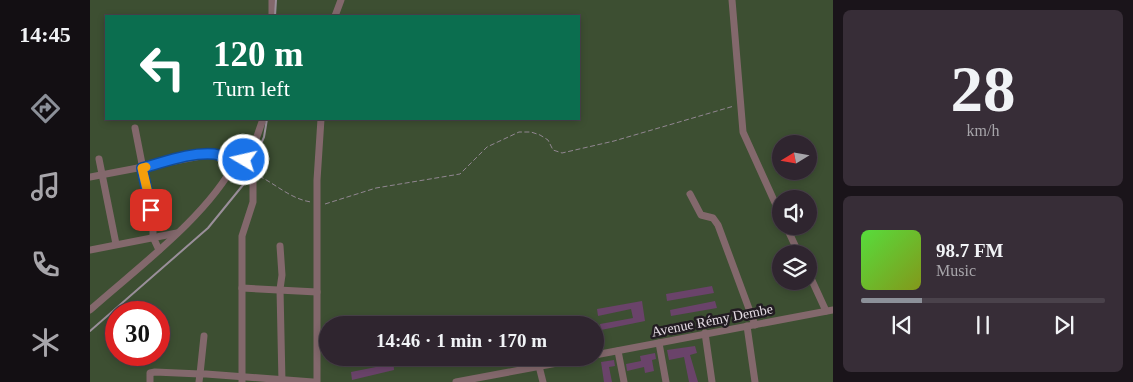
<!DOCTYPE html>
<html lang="en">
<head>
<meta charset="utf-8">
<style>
  :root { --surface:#2f252f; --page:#372d37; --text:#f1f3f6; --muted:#a7a5aa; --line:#4a424b; --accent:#8c9099 }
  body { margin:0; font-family:Georgia,serif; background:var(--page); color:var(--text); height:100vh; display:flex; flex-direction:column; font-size:19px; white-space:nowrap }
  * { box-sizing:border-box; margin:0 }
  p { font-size:16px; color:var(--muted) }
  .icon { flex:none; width:28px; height:28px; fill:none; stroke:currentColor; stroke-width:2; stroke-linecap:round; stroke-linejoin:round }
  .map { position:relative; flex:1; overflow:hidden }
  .panel { display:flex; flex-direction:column; gap:10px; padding:10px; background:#1a141a; width:300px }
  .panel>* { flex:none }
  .banner { position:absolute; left:15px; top:15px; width:475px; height:105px; border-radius:0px; box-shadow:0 2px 8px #0003,0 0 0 1px var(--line); background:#0b6e4f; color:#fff; overflow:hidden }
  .needle { width:32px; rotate:259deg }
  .tools { position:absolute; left:682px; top:135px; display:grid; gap:10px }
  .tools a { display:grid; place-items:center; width:45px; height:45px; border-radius:50%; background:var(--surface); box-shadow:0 2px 8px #0003,0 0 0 1px var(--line); font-size:25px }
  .speed { position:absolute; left:15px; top:301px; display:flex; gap:10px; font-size:25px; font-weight:700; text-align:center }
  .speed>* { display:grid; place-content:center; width:65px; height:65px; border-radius:50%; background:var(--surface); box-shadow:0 2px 8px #0003,0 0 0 1px var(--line); line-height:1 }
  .speed .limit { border:8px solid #d22; background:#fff; color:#111 }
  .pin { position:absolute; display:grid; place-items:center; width:42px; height:42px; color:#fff; margin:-21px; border-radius:10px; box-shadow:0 2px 8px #0006 }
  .me { position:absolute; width:55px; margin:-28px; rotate:279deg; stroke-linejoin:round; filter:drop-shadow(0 0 4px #0008) }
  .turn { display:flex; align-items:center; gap:18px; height:105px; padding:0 25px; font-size:22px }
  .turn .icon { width:65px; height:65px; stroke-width:2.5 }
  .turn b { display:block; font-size:35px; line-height:42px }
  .panel .card { flex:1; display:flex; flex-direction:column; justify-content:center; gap:8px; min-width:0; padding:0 18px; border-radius:8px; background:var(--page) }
  .panel .dial { align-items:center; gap:0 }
  .dial b { font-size:65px; line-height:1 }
  .song { display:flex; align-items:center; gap:15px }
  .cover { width:60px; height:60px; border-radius:8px; background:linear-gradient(135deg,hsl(110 70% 55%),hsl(70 70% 35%)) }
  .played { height:5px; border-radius:2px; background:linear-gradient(90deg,var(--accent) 25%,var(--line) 25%) }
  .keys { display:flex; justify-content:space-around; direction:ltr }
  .trip { position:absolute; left:229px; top:316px; width:285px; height:50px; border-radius:25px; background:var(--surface); box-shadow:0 2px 8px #0003,0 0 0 1px var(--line); font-weight:800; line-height:50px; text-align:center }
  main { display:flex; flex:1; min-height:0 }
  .menu { display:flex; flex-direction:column; width:90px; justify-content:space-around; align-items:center; background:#130f13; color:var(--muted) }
  .menu .icon { width:35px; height:35px }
  .menu .current { color:var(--accent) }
  .menu b { font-size:22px; color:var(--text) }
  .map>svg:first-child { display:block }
  .green { fill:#3d4f32; fill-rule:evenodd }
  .building { fill:#6a436a }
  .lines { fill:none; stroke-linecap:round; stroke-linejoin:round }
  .path { stroke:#918691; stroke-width:1; stroke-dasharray:5 2.5; stroke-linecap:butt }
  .minor { stroke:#83686c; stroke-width:7 }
  .rail { stroke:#9a8f9a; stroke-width:2 }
  .route-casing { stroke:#114b97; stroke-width:12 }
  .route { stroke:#1a73e8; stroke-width:9 }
  .slow { stroke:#f59e0b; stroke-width:9 }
  .labels { text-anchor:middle; stroke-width:5; stroke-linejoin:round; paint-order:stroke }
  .street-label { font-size:14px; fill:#e6dde6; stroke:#221c22 }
</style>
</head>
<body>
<main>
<nav class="menu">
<b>14:45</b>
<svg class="icon current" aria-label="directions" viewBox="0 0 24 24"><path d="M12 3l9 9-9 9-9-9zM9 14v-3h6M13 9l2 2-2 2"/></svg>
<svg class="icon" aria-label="music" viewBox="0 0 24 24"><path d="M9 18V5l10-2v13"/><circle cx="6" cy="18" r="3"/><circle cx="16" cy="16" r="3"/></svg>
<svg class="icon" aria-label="phone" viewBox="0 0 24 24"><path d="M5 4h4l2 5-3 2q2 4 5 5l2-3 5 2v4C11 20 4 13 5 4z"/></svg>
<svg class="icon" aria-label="climate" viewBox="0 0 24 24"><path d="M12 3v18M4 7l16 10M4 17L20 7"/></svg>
</nav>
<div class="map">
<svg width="743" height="382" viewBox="0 0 743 382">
  <rect width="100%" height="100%" fill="#3f313f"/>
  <path class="green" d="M0,0H743V382H0ZM16,16H489V119H16ZM691,144H719V171H691ZM691,199H719V226H691ZM691,254H719V281H691ZM26,312H69V355H26ZM238,325H505V358H238Z"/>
  <g class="building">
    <polygon points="622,286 624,293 577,301 576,294"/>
    <polygon points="552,301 555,321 511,330 510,324 543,318 541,309 508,316 507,309"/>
    <polygon points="625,301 627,308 581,316 580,310"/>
    <polygon points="605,346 607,353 600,355 608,382 599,382 594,357 579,360 577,350"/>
    <polygon points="565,353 566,359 562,360 564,371 555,373 554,367 537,371 536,364 551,361 550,356"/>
    <polygon points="290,358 303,358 304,370 262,380 261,372 291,366"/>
    <polygon points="347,358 364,358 365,360 330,367 328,361"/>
    <polygon points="524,360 525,366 519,367 522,382 514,382 511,362"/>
  </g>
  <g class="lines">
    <g class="path">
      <path d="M169,176C187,185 201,199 221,202"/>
      <polyline points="235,204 286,188 370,174 397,147 429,132 441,132 450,135 458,140 463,150 472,153 524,141 644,106"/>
    </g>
    <g class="minor">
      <polyline points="182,0 182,16"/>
      <polyline points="642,0 653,132 691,216"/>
      <polyline points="245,16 251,0"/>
      <polyline points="45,128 63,220 63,237 69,250"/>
      <polyline points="9,159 26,244"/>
      <path d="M0,177L116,155C129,153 139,162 152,161L164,145L173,119"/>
      <polyline points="600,194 611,215 623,218 628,225 665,325"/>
      <polyline points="696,226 709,254"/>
      <polyline points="190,246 192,275 190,289 192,382"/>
      <polyline points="0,250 87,233"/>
      <polyline points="719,274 736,311"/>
      <polyline points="152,288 227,292"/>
      <path d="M0,310C47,268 117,217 146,161"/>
      <polyline points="657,326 665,382"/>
      <polyline points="615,333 622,382"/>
      <polyline points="569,343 576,382"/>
      <polyline points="528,351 534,382"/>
      <polyline points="505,355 743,310"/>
      <polyline points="449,366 453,382"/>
      <polyline points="60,382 60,373 65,372 110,374 114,336"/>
      <polyline points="109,382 110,374 116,374 223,382"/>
      <polyline points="152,382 152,236 163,202 163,172"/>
      <polyline points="227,382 227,180 231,119"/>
      <polyline points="366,382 494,358"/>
    </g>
    <g class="rail">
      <polyline points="185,16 186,0"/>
      <polyline points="0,331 118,228 153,185 174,137 177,119"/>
    </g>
  </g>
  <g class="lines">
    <defs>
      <path id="route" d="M61,210L52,168C75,162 100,152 124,154C134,155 144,164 154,160"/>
    </defs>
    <use href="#route" class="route-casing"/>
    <use href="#route" class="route"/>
    <polyline class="slow" points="56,167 52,168 58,193"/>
  </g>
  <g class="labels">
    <g class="street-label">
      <text transform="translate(622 320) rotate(-11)" y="5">Avenue Rémy Dembe</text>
    </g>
  </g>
</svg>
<div class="tools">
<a><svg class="needle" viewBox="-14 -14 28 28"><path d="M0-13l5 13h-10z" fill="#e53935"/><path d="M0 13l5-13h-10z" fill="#a7a5aa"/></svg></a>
<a><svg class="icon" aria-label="sound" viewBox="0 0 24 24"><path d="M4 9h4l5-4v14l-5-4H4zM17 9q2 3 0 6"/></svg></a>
<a><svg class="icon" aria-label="layers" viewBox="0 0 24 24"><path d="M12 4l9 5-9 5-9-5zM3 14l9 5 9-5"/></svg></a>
</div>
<div class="speed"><div class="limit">30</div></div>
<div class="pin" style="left:61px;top:210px;background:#d93025"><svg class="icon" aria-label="arrive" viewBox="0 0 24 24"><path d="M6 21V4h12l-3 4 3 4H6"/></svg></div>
<svg class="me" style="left:154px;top:160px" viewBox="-20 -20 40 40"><circle r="17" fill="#1a73e8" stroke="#fff" stroke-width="3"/><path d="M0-11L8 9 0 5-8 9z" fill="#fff"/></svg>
<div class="trip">14:46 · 1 min · 170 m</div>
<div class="banner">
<div class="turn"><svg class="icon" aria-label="left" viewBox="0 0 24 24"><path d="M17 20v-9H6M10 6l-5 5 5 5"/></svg><div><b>120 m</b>Turn left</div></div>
</div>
</div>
<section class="panel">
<div class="card dial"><b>28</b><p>km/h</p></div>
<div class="card">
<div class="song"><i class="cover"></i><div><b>98.7 FM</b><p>Music</p></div></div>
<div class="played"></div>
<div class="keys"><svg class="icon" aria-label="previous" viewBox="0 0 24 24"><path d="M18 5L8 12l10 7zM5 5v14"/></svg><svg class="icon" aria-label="pause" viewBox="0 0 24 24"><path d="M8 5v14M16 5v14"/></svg><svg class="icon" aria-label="next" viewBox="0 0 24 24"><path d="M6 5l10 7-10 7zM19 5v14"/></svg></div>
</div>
</section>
</main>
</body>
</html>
